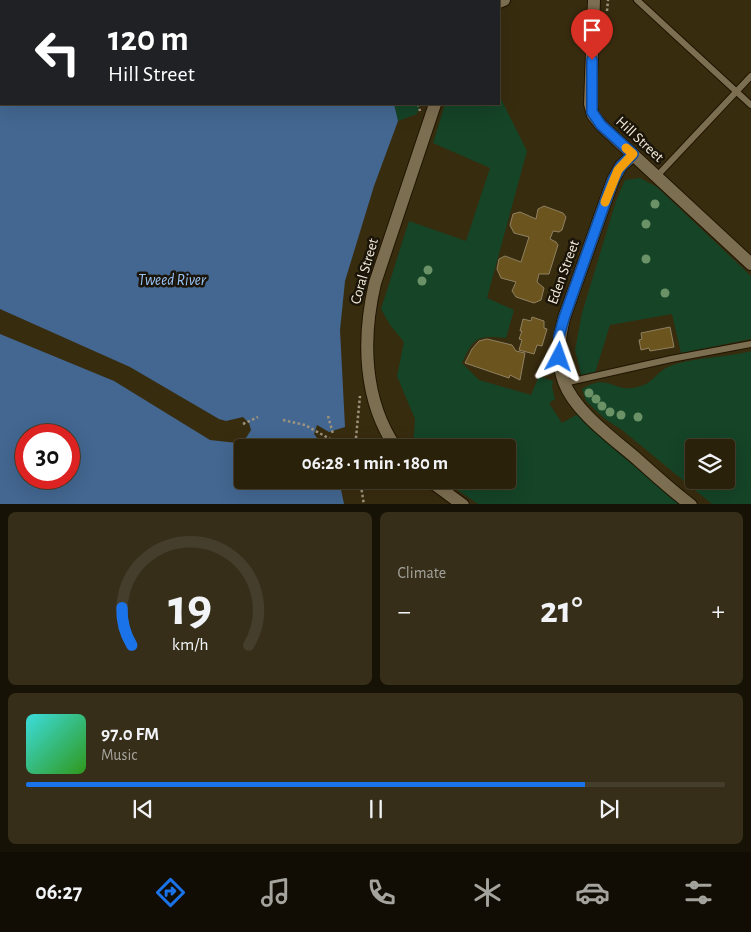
<!DOCTYPE html>
<html lang="en">
<head>
<meta charset="utf-8">
<style>
  :root { --surface:#2a210b; --page:#362e19; --text:#f1f3f6; --muted:#a5a39d; --line:#463e2c; --accent:#1a73e8 }
  body { margin:0; font-family:"Alegreya Sans",sans-serif; background:var(--page); color:var(--text); height:100vh; display:flex; flex-direction:column; font-size:19px; white-space:nowrap }
  * { box-sizing:border-box; margin:0 }
  p { font-size:16px; color:var(--muted) }
  .icon { flex:none; width:28px; height:28px; fill:none; stroke:currentColor; stroke-width:2; stroke-linecap:round; stroke-linejoin:round }
  .map { position:relative; height:504px; overflow:hidden }
  .drawer { display:flex; flex-direction:column; gap:8px; padding:8px; background:#171206; flex:1 }
  .drawer>* { flex:none }
  .banner { position:absolute; left:0px; top:0px; width:500px; height:105px; box-shadow:0 5px 20px #0002,0 0 0 1px var(--line); background:#202124; color:#fff; overflow:hidden }
  .fabs { position:absolute; left:685px; top:439px; display:grid; gap:10px }
  .fabs a { display:grid; place-items:center; width:50px; height:50px; border-radius:5px; background:var(--surface); box-shadow:0 5px 20px #0002,0 0 0 1px var(--line); font-size:25px }
  .speed { position:absolute; left:15px; top:424px; display:flex; gap:10px; font-size:25px; font-weight:700; text-align:center }
  .speed>* { display:grid; place-content:center; width:65px; height:65px; border-radius:50%; background:var(--surface); box-shadow:0 5px 20px #0002,0 0 0 1px var(--line); line-height:1 }
  .speed .limit { border:8px solid #d22; background:#fff; color:#111 }
  .pin { position:absolute; display:grid; place-items:center; width:42px; height:42px; color:#fff; margin:-51px -21px; border-radius:50% 50% 50% 0; rotate:-45deg; box-shadow:0 0 5px #0007 }
  .pin .icon { rotate:45deg }
  .me { position:absolute; width:55px; margin:-28px; rotate:4deg; stroke-linejoin:round; filter:drop-shadow(0 0 4px #0008) }
  .turn { display:flex; align-items:center; gap:18px; height:105px; padding:0 25px; font-size:22px }
  .turn .icon { width:65px; height:65px; stroke-width:2.5 }
  .turn b { display:block; font-size:35px; line-height:42px }
  .big { font-size:38px; font-weight:700; line-height:1.1 }
  .drawer .card { flex:1; display:flex; flex-direction:column; justify-content:center; gap:8px; min-width:0; padding:0 18px; border-radius:8px; background:var(--page) }
  .drawer .dial { align-items:center; gap:0 }
  .dial svg { height:130px; overflow:visible; fill:none; stroke:var(--line); stroke-width:7; stroke-linecap:round; text-anchor:middle }
  .dial text { fill:var(--text); stroke:none }
  .song { display:flex; align-items:center; gap:15px }
  .cover { width:60px; height:60px; border-radius:8px; background:linear-gradient(135deg,hsl(180 70% 55%),hsl(110 70% 35%)) }
  .played { height:5px; border-radius:2px; background:linear-gradient(90deg,var(--accent) 80%,var(--line) 80%) }
  .keys { display:flex; justify-content:space-around; direction:ltr }
  .heat { display:flex; justify-content:space-between; align-items:center; font-size:28px; direction:ltr }
  .drawer .tiles { flex:1; display:grid; gap:8px; grid-template-columns:1fr 1fr }
  .card:last-child { grid-column:span 2 }
  .trip { position:absolute; left:234px; top:439px; width:282px; height:50px; border-radius:5px; background:var(--surface); box-shadow:0 5px 20px #0002,0 0 0 1px var(--line); font-weight:700; line-height:50px; text-align:center }
  .menu { display:flex; height:80px; justify-content:space-around; align-items:center; background:#110d04; color:var(--muted) }
  .menu .icon { width:35px; height:35px }
  .menu .on { color:var(--accent) }
  .menu b { font-size:22px; color:var(--text) }
  .map>svg:first-child { display:block }
  .green { fill:#154427; fill-rule:evenodd }
  .water { fill:#436791; fill-rule:evenodd }
  .pier { fill:#382c0f }
  .building { fill:#6b541d; stroke:#8f8162 }
  .lines { fill:none; stroke-linecap:round; stroke-linejoin:round }
  .service-casing { stroke:#1f1400; stroke-width:8 }
  .minor-casing { stroke:#1f1400; stroke-width:14 }
  .path { stroke:#9e947e; stroke-width:2.5; stroke-dasharray:2.5 2.5; stroke-linecap:butt }
  .service { stroke:#7c6e50; stroke-width:6 }
  .minor { stroke:#7c6e50; stroke-width:12 }
  .tree { fill:#6b9166 }
  .route-casing { stroke:#114b97; stroke-width:12 }
  .route { stroke:#1a73e8; stroke-width:9 }
  .slow { stroke:#f59e0b; stroke-width:9 }
  .labels { text-anchor:middle; stroke-width:5; stroke-linejoin:round; paint-order:stroke }
  .street-label { font-size:15px; fill:#f3ecdb; stroke:#1b1509 }
  .water-label { font-size:16px; font-style:italic; fill:#98c3f7; stroke:#1b1509 }
</style>
</head>
<body>
<div class="map">
<svg width="751" height="505" viewBox="0 0 751 505">
  <rect width="100%" height="100%" fill="#382c0f"/>
  <g class="green">
    <path d="M499,95L527,151L487,298L514,310L506,338C477,335 474,337 462,363L479,380L531,395L539,376L553,381L552,387L555,399L549,403L562,423L578,414L666,488L680,504H478L443,480H508V448L413,447L415,419L397,376L404,342L390,325L381,309L409,221L466,241L490,168L433,143L445,104H499Z"/>
    <polygon points="394,104 420,104 417,114 398,121"/>
    <polygon points="640,178 657,187 751,276 751,339 681,353 672,314 610,325 595,373 581,375 575,350 582,313 616,201 625,180"/>
    <path d="M751,351V504H712L622,430L605,419L586,401L582,389C608,373 612,391 633,388C653,385 654,374 668,367C690,357 726,358 751,351ZM694,448H726V480H694Z"/>
  </g>
  <path class="water" d="M0,0H366L1,1V104H394L398,121L374,186L345,281L340,330L345,427L329,432L317,425L314,434L324,447L242,448V480H339L344,504H0ZM26,435H69V478H26Z"/>
  <polygon class="pier" points="0,309 130,367 219,419 226,421 243,417 249,423 251,430 246,438 237,443 210,440 114,381 0,334"/>
  <g class="building">
    <polygon points="544,206 563,213 566,217 562,230 559,232 553,231 550,239 556,242 558,245 549,274 539,274 537,282 544,288 541,300 534,303 516,297 512,291 516,282 501,278 497,269 499,259 505,256 521,262 529,237 514,233 510,225 513,214 520,212 536,219 538,209"/>
    <polygon points="532,317 544,321 544,328 547,329 542,346 537,345 534,354 519,350 522,340 519,339 522,331 520,331 523,319 531,321"/>
    <polygon points="670,327 674,347 650,351 649,348 641,350 639,340 642,339 641,333"/>
    <polygon points="487,339 512,345 516,351 525,353 520,380 510,375 509,378 465,363 472,349 479,341"/>
  </g>
  <g class="lines">
    <defs>
      <g id="service">
        <polyline points="637,0 751,105"/>
        <polyline points="657,176 751,76"/>
        <polyline points="564,383 671,359 751,344"/>
      </g>
      <g id="minor">
        <polyline points="594,0 590,104 593,115 601,125 751,264"/>
        <polyline points="499,2 504,0"/>
        <path d="M633,155L621,166L613,180L564,318C559,339 556,361 564,382C575,412 614,439 638,460C655,475 672,491 691,505"/>
        <path d="M396,448C363,400 362,338 375,283L435,104"/>
        <polyline points="429,480 463,505"/>
      </g>
    </defs>
    <use href="#service" class="service-casing"/>
    <use href="#minor" class="minor-casing"/>
    <g class="path">
      <polyline points="375,0 376,1"/>
      <polyline points="384,0 384,1"/>
      <polyline points="436,0 437,1"/>
      <polyline points="471,1 473,0"/>
      <polyline points="607,11 608,0"/>
      <polyline points="418,104 420,111"/>
      <polyline points="638,141 660,160"/>
      <polyline points="328,416 333,434"/>
      <polyline points="283,420 305,425 346,448"/>
      <polyline points="243,424 258,417"/>
      <polyline points="355,448 360,396"/>
      <polyline points="360,480 364,505"/>
    </g>
    <use href="#service" class="service"/>
    <use href="#minor" class="minor"/>
  </g>
  <g class="tree">
    <circle cx="655" cy="204" r="4.5"/>
    <circle cx="646" cy="224" r="4.5"/>
    <circle cx="646" cy="259" r="4.5"/>
    <circle cx="428" cy="270" r="4.5"/>
    <circle cx="422" cy="281" r="4.5"/>
    <circle cx="665" cy="293" r="4.5"/>
    <circle cx="589" cy="393" r="4.5"/>
    <circle cx="596" cy="399" r="4.5"/>
    <circle cx="602" cy="406" r="4.5"/>
    <circle cx="610" cy="412" r="4.5"/>
    <circle cx="621" cy="415" r="4.5"/>
    <circle cx="638" cy="417" r="4.5"/>
  </g>
  <g class="lines">
    <defs>
      <polyline id="route" points="559,357 559,336 564,318 613,180 621,166 633,154 601,125 592,112 592,60"/>
    </defs>
    <use href="#route" class="route-casing"/>
    <use href="#route" class="route"/>
    <polyline class="slow" points="605,202 618,170 633,154 626,148"/>
  </g>
  <g class="labels">
    <g class="street-label">
      <text transform="translate(640 139) rotate(43)" y="5">Hill Street</text>
      <text transform="translate(364 271) rotate(-74)" y="5">Coral Street</text>
      <text transform="translate(563 272) rotate(-70)" y="5">Eden Street</text>
    </g>
    <g class="water-label">
      <text x="172" y="285">Tweed River</text>
    </g>
  </g>
</svg>
<div class="fabs">
<a><svg class="icon" aria-label="layers" viewBox="0 0 24 24"><path d="M12 4l9 5-9 5-9-5zM3 14l9 5 9-5"/></svg></a>
</div>
<div class="speed"><div class="limit">30</div></div>
<div class="pin" style="left:592px;top:60px;background:#d93025"><svg class="icon" aria-label="arrive" viewBox="0 0 24 24"><path d="M6 21V4h12l-3 4 3 4H6"/></svg></div>
<svg class="me" style="left:559px;top:357px" viewBox="-20 -20 40 40"><path d="M0-17L14 15 0 8-14 15z" fill="#1a73e8" stroke="#fff" stroke-width="4"/></svg>
<div class="trip">06:28 · 1 min · 180 m</div>
<div class="banner">
<div class="turn"><svg class="icon" aria-label="left" viewBox="0 0 24 24"><path d="M17 20v-9H6M10 6l-5 5 5 5"/></svg><div><b>120 m</b>Hill Street</div></div>
</div>
</div>
<section class="drawer">
<div class="tiles">
<div class="card dial"><svg viewBox="0 0 100 80">
<path d="M14 69A42 42 0 1 1 86 69"/>
<path d="M14 69A42 42 0 0 1 8 46" stroke="#1a73e8"/>
<text x="50" y="56" font-size="32" font-weight="700">19</text>
<text x="50" y="72" font-size="11">km/h</text>
</svg></div>
<div class="card"><p>Climate</p>
<div class="heat"><a>−</a><b class="big">21°</b><a>+</a></div>
</div>
<div class="card">
<div class="song"><i class="cover"></i><div><b>97.0 FM</b><p>Music</p></div></div>
<div class="played"></div>
<div class="keys"><svg class="icon" aria-label="previous" viewBox="0 0 24 24"><path d="M18 5L8 12l10 7zM5 5v14"/></svg><svg class="icon" aria-label="pause" viewBox="0 0 24 24"><path d="M8 5v14M16 5v14"/></svg><svg class="icon" aria-label="next" viewBox="0 0 24 24"><path d="M6 5l10 7-10 7zM19 5v14"/></svg></div>
</div>
</div>
</section>
<nav class="menu">
<b>06:27</b>
<svg class="icon on" aria-label="directions" viewBox="0 0 24 24"><path d="M12 3l9 9-9 9-9-9zM9 14v-3h6M13 9l2 2-2 2"/></svg>
<svg class="icon" aria-label="music" viewBox="0 0 24 24"><path d="M9 18V5l10-2v13"/><circle cx="6" cy="18" r="3"/><circle cx="16" cy="16" r="3"/></svg>
<svg class="icon" aria-label="phone" viewBox="0 0 24 24"><path d="M5 4h4l2 5-3 2q2 4 5 5l2-3 5 2v4C11 20 4 13 5 4z"/></svg>
<svg class="icon" aria-label="climate" viewBox="0 0 24 24"><path d="M12 3v18M4 7l16 10M4 17L20 7"/></svg>
<svg class="icon" aria-label="car" viewBox="0 0 24 24"><path d="M5 17H2v-5l4-1 3-4h7l3 4 3 1v5h-3M9 17h6M6 11h13"/><circle cx="7" cy="17" r="2"/><circle cx="17" cy="17" r="2"/></svg>
<svg class="icon" aria-label="filters" viewBox="0 0 24 24"><path d="M4 7h16M4 17h16"/><circle cx="9" cy="7" r="2"/><circle cx="15" cy="17" r="2"/></svg>
</nav>
</body>
</html>
